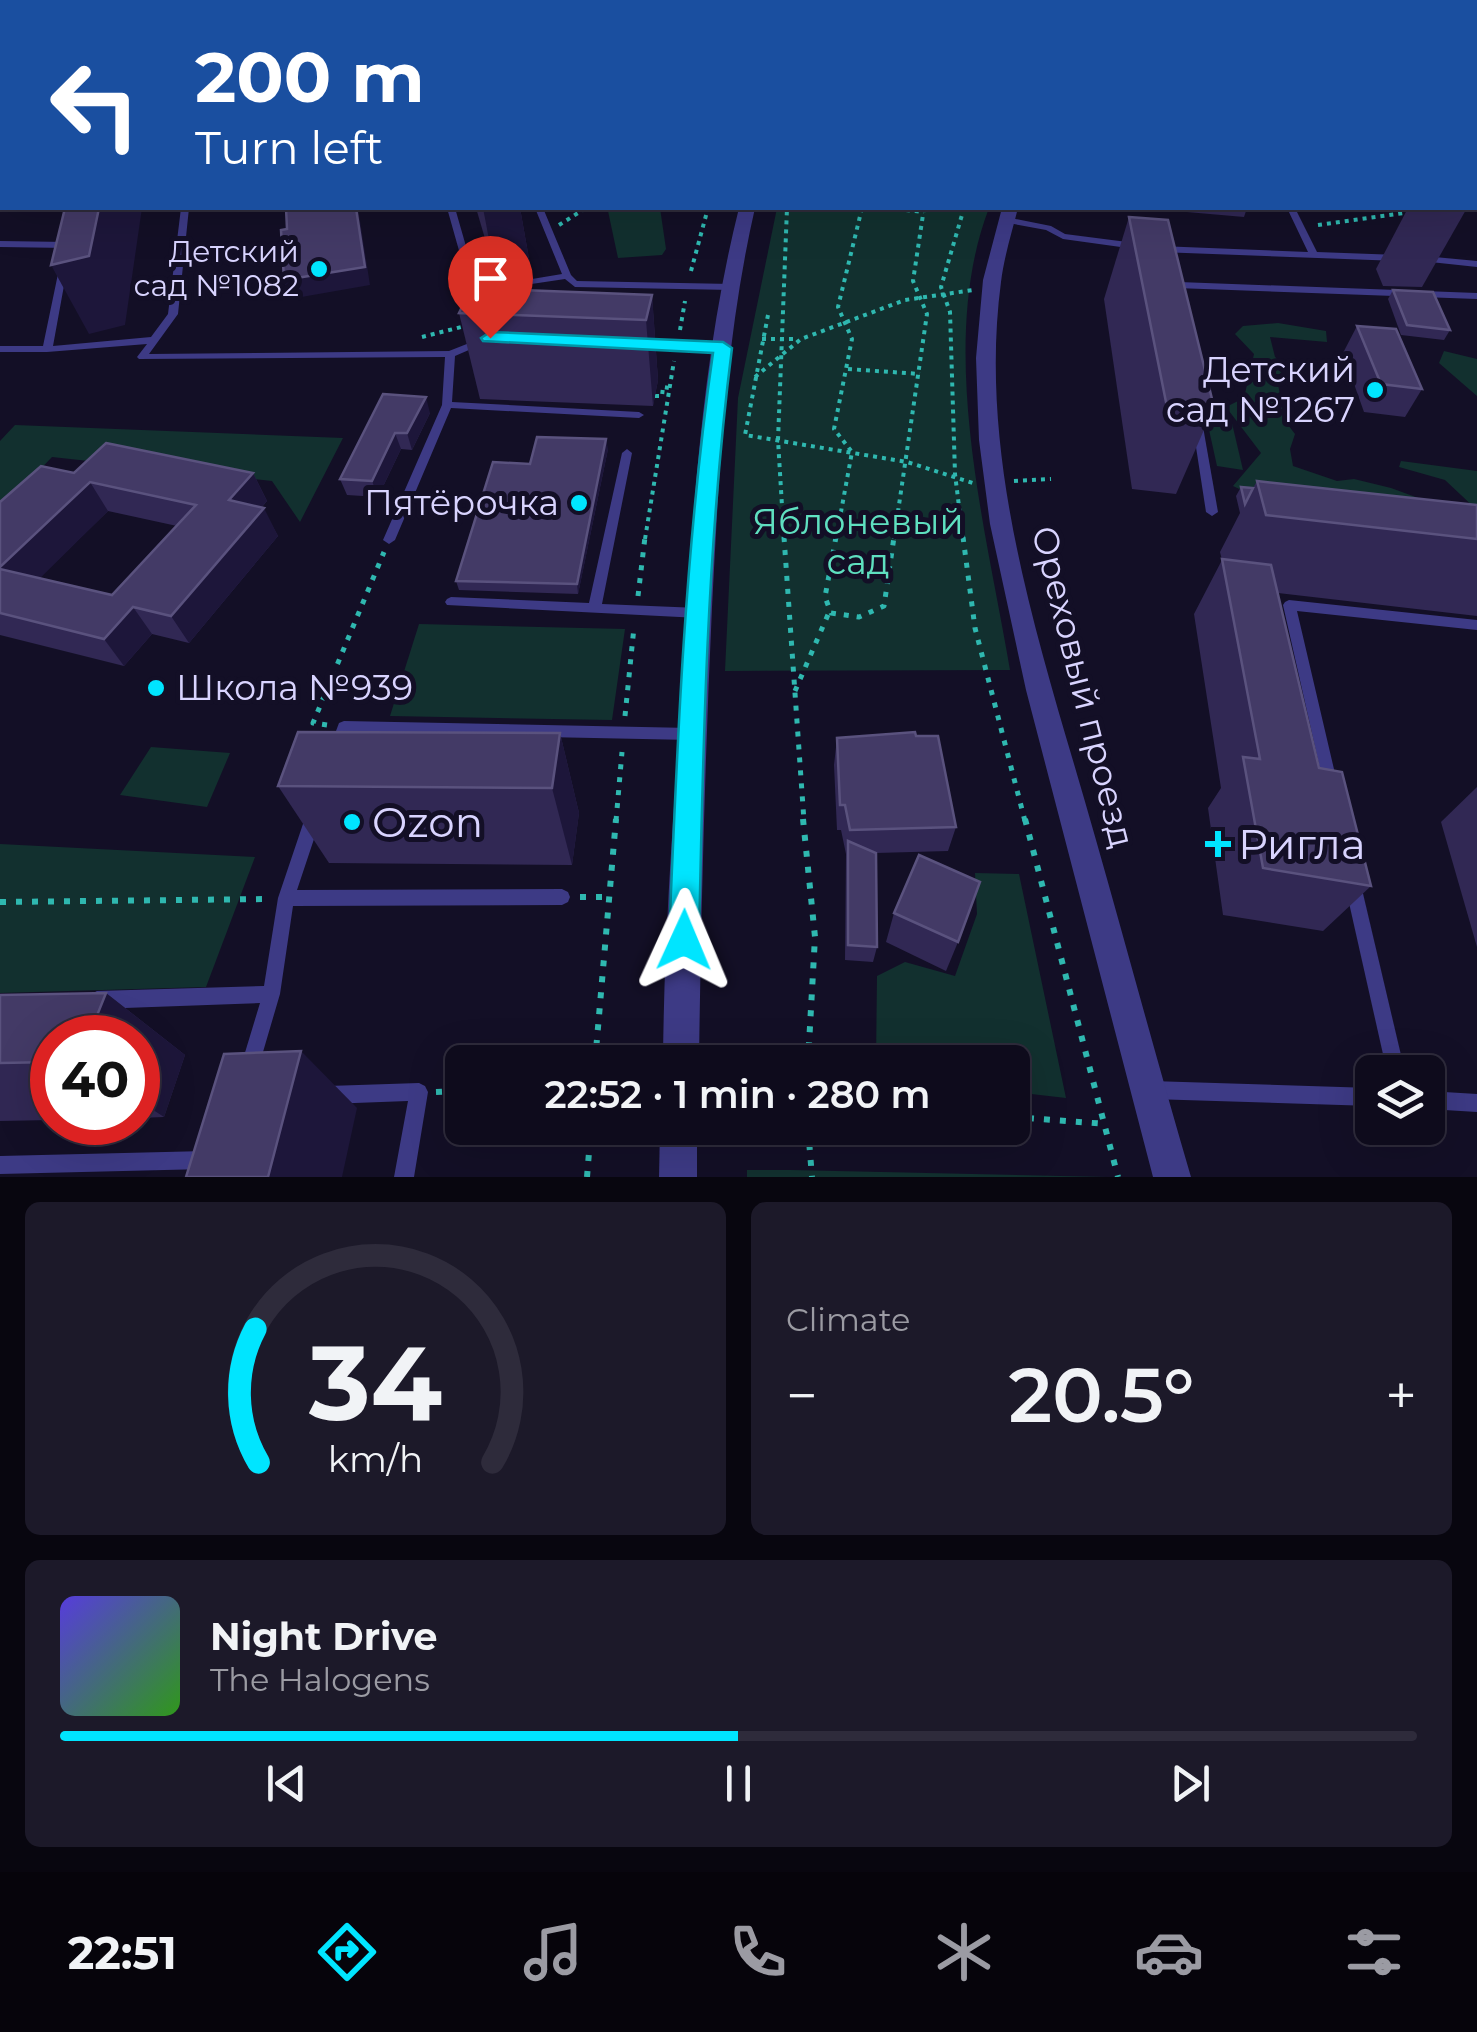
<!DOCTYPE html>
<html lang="en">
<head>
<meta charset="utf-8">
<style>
  :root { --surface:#0e0b1c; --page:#1c1929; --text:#f1f3f6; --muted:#9b9ba3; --line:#2e2b3b; --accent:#00e5ff }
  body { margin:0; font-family:Montserrat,sans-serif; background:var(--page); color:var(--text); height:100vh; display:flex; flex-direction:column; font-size:38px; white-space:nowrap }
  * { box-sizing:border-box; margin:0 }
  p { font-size:32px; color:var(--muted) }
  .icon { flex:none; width:55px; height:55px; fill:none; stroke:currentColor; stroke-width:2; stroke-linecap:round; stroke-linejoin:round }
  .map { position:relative; height:1177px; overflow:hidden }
  .details { display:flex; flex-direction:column; gap:25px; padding:25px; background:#08060f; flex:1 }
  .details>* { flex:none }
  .hud { position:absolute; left:0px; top:0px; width:1478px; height:210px; box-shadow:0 10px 40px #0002,0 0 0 2px var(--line); background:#1a4fa0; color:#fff; overflow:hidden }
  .fabs { position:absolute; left:1355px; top:1055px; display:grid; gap:20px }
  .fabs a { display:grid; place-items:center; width:90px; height:90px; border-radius:15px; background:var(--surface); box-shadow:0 10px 40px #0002,0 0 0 2px var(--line); font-size:50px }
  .speed { position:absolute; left:30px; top:1015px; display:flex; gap:20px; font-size:50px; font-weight:700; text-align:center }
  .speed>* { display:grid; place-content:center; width:130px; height:130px; border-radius:50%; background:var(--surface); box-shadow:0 10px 40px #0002,0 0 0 2px var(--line); line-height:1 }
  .speed .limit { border:15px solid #d22; background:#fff; color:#111 }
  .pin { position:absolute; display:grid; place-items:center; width:85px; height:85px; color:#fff; margin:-102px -42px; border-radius:50% 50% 50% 0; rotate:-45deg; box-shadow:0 0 10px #0007 }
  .pin .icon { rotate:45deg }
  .me { position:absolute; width:110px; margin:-55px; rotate:1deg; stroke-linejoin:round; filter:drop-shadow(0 0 8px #0008) }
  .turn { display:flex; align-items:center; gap:35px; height:210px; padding:0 30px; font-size:45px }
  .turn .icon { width:130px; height:130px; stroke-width:2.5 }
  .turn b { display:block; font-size:70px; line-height:85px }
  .big { font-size:75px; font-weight:600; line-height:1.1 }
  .details .widget { flex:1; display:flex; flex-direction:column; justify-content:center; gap:15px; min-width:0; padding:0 35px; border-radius:15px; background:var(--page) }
  .details .dial { align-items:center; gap:0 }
  .dial svg { height:260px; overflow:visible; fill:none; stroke:var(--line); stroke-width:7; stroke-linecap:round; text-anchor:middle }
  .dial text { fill:var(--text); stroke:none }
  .song { display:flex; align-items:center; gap:30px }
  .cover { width:120px; height:120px; border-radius:15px; background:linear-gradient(135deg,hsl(250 70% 55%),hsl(110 70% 35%)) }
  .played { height:10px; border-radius:5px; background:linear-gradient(90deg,var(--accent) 50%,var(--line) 50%) }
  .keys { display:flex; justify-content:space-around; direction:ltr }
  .heat { display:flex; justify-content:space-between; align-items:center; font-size:55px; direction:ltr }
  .details .tiles { flex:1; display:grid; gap:25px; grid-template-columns:1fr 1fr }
  .widget:last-child { grid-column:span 2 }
  .trip { position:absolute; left:445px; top:1045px; width:585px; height:100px; border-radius:15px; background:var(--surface); box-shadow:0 10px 40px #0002,0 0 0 2px var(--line); font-weight:600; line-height:100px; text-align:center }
  .dock { display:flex; height:160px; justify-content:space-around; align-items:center; background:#06040b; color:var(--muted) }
  .dock .icon { width:70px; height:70px }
  .dock .current { color:var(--accent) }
  .dock b { font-size:45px; color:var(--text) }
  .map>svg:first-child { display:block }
  .green { fill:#12302f }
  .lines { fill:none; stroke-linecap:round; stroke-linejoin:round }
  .path-far3 { stroke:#2fb8b0; stroke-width:2.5; stroke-dasharray:2.5 4; stroke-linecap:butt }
  .path-far2 { stroke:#2fb8b0; stroke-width:4; stroke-dasharray:4 5; stroke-linecap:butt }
  .path-far1 { stroke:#2fb8b0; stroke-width:5; stroke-dasharray:5 8; stroke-linecap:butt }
  .path { stroke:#2fb8b0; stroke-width:6; stroke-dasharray:6 10; stroke-linecap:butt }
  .service { fill:#3d3a85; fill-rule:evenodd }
  .tertiary { fill:#3d3a85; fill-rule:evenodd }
  .wall { fill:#312854; fill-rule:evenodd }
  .shaded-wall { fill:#1d163a }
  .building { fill:#433a66; stroke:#5a527e; stroke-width:2.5 }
  .route { fill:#00e5ff; stroke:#0095a6; stroke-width:2.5 }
  .poi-dot { fill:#00e5ff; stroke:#130f26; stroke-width:4 }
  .labels { text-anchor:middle; stroke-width:10; stroke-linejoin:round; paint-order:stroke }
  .far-poi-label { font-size:30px; fill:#d9d4ff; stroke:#130f26; text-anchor:end }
  .poi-label { font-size:35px; fill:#d9d4ff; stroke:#130f26; text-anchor:end }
  .park-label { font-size:35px; fill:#5fe0c0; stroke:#130f26 }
  .street-label { font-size:35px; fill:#d9d4ff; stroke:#130f26 }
  .near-poi-label { font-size:42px; fill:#d9d4ff; stroke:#130f26; text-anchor:start }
</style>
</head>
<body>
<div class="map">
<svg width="1477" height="1177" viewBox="0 0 1477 1177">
  <rect width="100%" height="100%" fill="#130f26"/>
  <g class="green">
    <polygon points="613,208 660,208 666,249 662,255 618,258 608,211"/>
    <path d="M777,208H989C936,346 986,528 1010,670L725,671L738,398Z"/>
    <polygon points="1278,323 1326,331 1327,342 1270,337 1275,357 1295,372 1335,367 1339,378 1276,374 1285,421 1295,434 1290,449 1293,466 1337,481 1354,479 1391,488 1443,507 1254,496 1233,486 1261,453 1226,407 1244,398 1254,354 1235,334 1243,326"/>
    <polygon points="1444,351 1477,359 1477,396 1439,363"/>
    <polygon points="1206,416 1231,419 1243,470 1217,466"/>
    <polygon points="15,425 343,438 300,522 272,481 52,457 0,511 0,441"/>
    <polygon points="1401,461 1477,471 1477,510 1445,480 1399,467"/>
    <polygon points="419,624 625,629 612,720 390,716"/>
    <polygon points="151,747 230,753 207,807 120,795"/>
    <polygon points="0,844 255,857 206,987 0,993"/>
    <polygon points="975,873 1019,874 1066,1098 1013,1092 1012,1062 876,1062 877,976 905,962 955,976 977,914"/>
    <polygon points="747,1170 791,1170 1108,1177 747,1177"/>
  </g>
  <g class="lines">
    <polyline class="path-far3" points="628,0 651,2"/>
    <g class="path-far2">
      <polyline points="888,208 924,212"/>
      <polyline points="559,225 586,208"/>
      <polyline points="1318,225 1411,212"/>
      <polyline points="691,271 708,208"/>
      <polyline points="768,315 745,435 907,462 973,483"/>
      <polyline points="680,330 685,301"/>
      <polyline points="422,337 465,326"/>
      <polyline points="762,339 798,339"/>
      <polyline points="848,369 920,374"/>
      <polyline points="755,377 801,339 905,300 973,290"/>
      <polyline points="655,396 662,396 663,387 669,388"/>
      <polyline points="1014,481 1051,479"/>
      <polyline points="645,539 674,361"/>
      <polyline points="784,539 778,440 787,208"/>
      <polyline points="836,539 852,452 834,429 852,339 838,307 862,208"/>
      <polyline points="894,539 927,314 913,281 924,208"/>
      <polyline points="963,539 955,474 950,312 941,287 964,208"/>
    </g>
    <g class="path-far1">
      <polyline points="784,537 804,821"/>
      <polyline points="836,537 825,597 831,613 859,617 884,606 894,537"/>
      <polyline points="963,537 975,628 1025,821"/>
      <polyline points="638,596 645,537"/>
      <polyline points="795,691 830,610"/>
      <polyline points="625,716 634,627"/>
      <polyline points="327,725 313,723 384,552"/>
      <polyline points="616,821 622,752"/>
    </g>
    <g class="path">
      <polyline points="803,819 815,937 808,1062"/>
      <polyline points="1025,819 1118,1177"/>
      <polyline points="580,897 608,897"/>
      <polyline points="0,902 268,899"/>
      <polyline points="595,1062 616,819"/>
      <polyline points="436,1092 462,1091"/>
      <polyline points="1012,1117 1107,1124"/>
      <polyline points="808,1128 812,1177"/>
      <polyline points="587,1177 591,1128"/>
    </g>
    <g class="service">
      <polygon points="1095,0 1125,0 1132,2 1109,2"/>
      <rect x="0" y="14" width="2" height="4"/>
      <polygon points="0,42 2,43 2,47 0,46"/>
      <polygon points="181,208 189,208 178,314 149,354 449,351 482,338 487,341 485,343 455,356 452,402 639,412 644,415 639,418 451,408 395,540 389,544 383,540 442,405 445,357 139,359 137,357 147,344 47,352 0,352 0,346 43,346 59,269 63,266 67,269 53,346 151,337 168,314"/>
      <polygon points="447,208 455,208 478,288 562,274 535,208 543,208 571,275 577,281 732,284 737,287 732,290 575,287 565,279 471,293"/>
      <polygon points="1287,208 1295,208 1317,252 1399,255 1403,258 1399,261 1159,252 1155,249 1159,246 1308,252"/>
      <polygon points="1006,217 1051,226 1065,234 1135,243 1139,246 1135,249 1063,239 1046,230 1003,222 1002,220"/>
      <polygon points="0,241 68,242 72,245 68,248 0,247"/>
      <polygon points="1424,256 1477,261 1477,267 1421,261 1420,259"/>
      <polygon points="1173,277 1179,282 1477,293 1477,299 1176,288 1173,287 1168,280"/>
      <polygon points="641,341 723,345 728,348 723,351 638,346 636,344"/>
      <polygon points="1197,418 1202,421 1218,512 1212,516 1206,512 1192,421"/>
      <polygon points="627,449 632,453 602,604 699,608 704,610 705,613 704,616 699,618 447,605 445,602 447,599 451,597 589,603 622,453"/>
      <polygon points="1289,600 1477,620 1477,630 1297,611 1337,782 1335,787 1330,788 1325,787 1323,782 1283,605 1285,602"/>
      <polygon points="344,721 691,728 696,730 698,734 696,738 691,740 349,733 342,751 337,753 332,751 330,747 339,723"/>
      <polygon points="313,811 318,813 321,818 297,890 562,889 568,892 570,897 568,902 562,905 293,906 280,994 258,1069 255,1075 249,1078 243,1075 240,1069 260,1003 97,1009 91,1006 88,1000 91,994 97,991 264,986 278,898 305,818 308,813"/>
      <polygon points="1353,878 1359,880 1361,885 1405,1072 1387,1072 1345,885 1347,880"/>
      <polygon points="1151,1081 1372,1088 1372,1106 1151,1099 1145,1096 1142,1090 1145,1084"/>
      <polygon points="419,1083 425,1086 428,1092 414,1177 394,1177 408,1101 328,1104 322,1101 319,1095 322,1089 328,1086"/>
      <polygon points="1428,1091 1477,1094 1477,1112 1428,1109"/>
      <polygon points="206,1151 213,1153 215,1160 213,1167 206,1169 0,1174 0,1156"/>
    </g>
    <g class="tertiary">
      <path d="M739,208H755C725,339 719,473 712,607C705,759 701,910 699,1062H663C664,929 675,794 684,660C693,508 702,356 739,208Z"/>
      <path d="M1002,208H1018C1012,232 1004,257 1001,282C976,470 1046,662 1096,840C1128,952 1158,1065 1191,1177H1153L1026,690L990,524L979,440L976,358L983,280Z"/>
      <polygon points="660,1128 697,1128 697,1177 659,1177"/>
    </g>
  </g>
  <g class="wall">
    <polygon points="490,0 643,0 641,2 490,2"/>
    <polygon points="719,0 780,0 779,2 719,2"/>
    <polygon points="1154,0 1212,0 1214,2 1153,2"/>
    <polygon points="1280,0 1350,0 1351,2 1281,2"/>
    <polygon points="1416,0 1477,0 1477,63 1475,60 1475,2 1415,2"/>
    <polygon points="476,208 520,208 531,270 496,276"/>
    <polygon points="1141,208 1247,208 1244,217"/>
    <polygon points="1408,208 1467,208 1422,287 1383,286 1376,269"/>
    <polygon points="1129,217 1214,407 1176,494 1132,489 1104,299"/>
    <polygon points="1393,290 1450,330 1444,340 1401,335 1388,299"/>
    <polygon points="652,295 658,380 653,406 480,399 459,313"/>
    <polygon points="1357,326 1422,389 1405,417 1364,412 1343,353"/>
    <polygon points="383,394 430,413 412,450 401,449 378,497 347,495 340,479"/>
    <polygon points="608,449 578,594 459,590 456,581"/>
    <path d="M74,473H253L267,501L262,507L278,536L189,643L152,634L124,666L0,635V502ZM108,511L177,526L112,595L39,578Z"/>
    <polygon points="1257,481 1477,505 1477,616 1278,593 1319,768 1371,886 1323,931 1223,915 1208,808 1221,788 1194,614 1222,560 1220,552 1240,513 1236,496 1241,487 1253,488"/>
    <polygon points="560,733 579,813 572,865 329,863 278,786"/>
    <polygon points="916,736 956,827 948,851 876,853 877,947 873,962 845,960 846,854 841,830 837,830 834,765 837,738"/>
    <polygon points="1477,787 1477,947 1441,822"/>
    <polygon points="894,913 958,942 946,971 886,942"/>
    <polygon points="106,993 185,1055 164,1117 138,1118 138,1038 52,1038 52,1120 0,1121 0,995"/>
  </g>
  <g class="shaded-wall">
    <polygon points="621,0 643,0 641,2 621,2"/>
    <polygon points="2,68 2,91 0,93 0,70"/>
    <polygon points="99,208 142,208 125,325 89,334 51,265"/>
    <polygon points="356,208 358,208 370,285 290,299 284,280"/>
    <polygon points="483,208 520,208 531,270 496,276"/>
    <polygon points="652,295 658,380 653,406 646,320"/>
    <polygon points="426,397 430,413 412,450 407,433"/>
    <polygon points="395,433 401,449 378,497 372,481"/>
    <polygon points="606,439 608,449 578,594 577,584"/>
    <polygon points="253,473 267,501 243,528 229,500"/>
    <polygon points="90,482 108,511 21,597 0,570 0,567"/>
    <polygon points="264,508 278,536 189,643 171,616"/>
    <polygon points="133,607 152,634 124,666 104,639"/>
    <polygon points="560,733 579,813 572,865 552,788"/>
    <polygon points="106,993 185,1055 164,1117 138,1100 138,1038 88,1038"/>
    <polygon points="301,1051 357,1108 342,1177 268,1177"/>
  </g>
  <g class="building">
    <polygon points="395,0 421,0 422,2 395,2"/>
    <polygon points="543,0 598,0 595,2 541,2"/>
    <polygon points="1187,0 1212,0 1214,2 1188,2"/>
    <polygon points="1325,0 1350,0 1351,2 1327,2"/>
    <polygon points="1465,0 1477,0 1477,9 1475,9 1475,2 1467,2"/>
    <polygon points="65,208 99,208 89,256 51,265"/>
    <polygon points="286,208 356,208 365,267 284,280 281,230 287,229"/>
    <polygon points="1129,217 1168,220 1214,407 1166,402"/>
    <polygon points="471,288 652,295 646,320 459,313"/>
    <polygon points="1393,290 1433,292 1450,330 1407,325"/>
    <polygon points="1357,326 1396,329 1422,389 1381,384"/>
    <polygon points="383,394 426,397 407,433 395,433 372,481 340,479"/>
    <polygon points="537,437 606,439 577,584 456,581 493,462 530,464"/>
    <polygon points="106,443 253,473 229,500 264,508 171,616 133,607 104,639 0,613 0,569 112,595 196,505 90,482 0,567 0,502 41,466 74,473"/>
    <polygon points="1257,481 1477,505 1477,539 1266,515"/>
    <polygon points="1241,487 1253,488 1245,504"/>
    <polygon points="1222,559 1271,565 1319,768 1342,772 1371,886 1263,868 1243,757 1260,759"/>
    <polygon points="298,732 560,733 552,788 278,786"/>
    <polygon points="915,732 916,736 938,736 956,827 850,830 845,805 840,805 837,738"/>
    <polygon points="848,841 876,853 877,947 848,945"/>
    <polygon points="919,855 980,882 958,942 894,913"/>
    <polygon points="106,993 88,1038 52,1038 52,1062 0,1063 0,995"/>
    <polygon points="301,1051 268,1177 186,1177 224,1054"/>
  </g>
  <path class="route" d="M490,332L723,342L732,348C707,544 703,742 699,940L694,950L684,954L673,950L669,940C677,744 685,547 713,353L483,341L481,338Z"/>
  <g class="poi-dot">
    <circle cx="319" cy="269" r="10"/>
    <circle cx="1375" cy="390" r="10"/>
    <circle cx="579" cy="503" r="10"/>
    <circle cx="156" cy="688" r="10"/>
    <circle cx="352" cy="822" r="10"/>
    <path d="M1213 829h10v10h10v10h-10v10h-10v-10h-10v-10h10z"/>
  </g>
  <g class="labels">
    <g class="far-poi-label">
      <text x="299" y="262">Детский<tspan x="299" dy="34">сад №1082</tspan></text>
    </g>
    <g class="poi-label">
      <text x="1355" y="382">Детский<tspan x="1355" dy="40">сад №1267</tspan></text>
      <text x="559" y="515">Пятёрочка</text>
      <text x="176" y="700" text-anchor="start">Школа №939</text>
    </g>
    <g class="park-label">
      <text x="858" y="534">Яблоневый<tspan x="858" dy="40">сад</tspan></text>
    </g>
    <g class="street-label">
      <text transform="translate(1083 687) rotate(76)" y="12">Ореховый проезд</text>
    </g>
    <g class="near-poi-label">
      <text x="372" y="837">Ozon</text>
      <text x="1238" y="859">Ригла</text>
    </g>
  </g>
</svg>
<div class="fabs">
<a><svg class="icon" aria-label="layers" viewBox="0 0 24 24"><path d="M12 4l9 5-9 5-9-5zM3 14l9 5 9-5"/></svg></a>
</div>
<div class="speed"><div class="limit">40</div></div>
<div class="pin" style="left:490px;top:338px;background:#d93025"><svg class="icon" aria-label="arrive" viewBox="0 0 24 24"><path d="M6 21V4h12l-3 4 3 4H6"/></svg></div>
<svg class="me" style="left:684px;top:940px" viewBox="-20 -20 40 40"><path d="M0-17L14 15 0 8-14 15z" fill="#00e5ff" stroke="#fff" stroke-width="4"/></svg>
<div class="trip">22:52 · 1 min · 280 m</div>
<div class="hud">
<div class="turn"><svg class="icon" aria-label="left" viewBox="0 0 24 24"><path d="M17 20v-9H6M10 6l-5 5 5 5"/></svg><div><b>200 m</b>Turn left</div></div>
</div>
</div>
<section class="details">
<div class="tiles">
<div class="widget dial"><svg viewBox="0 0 100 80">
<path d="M14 69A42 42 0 1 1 86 69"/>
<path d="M14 69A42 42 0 0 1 13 28" stroke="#00e5ff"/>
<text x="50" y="56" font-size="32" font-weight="700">34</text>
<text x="50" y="72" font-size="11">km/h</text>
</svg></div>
<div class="widget"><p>Climate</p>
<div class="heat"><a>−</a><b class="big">20.5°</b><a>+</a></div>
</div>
<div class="widget">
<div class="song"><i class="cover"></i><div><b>Night Drive</b><p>The Halogens</p></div></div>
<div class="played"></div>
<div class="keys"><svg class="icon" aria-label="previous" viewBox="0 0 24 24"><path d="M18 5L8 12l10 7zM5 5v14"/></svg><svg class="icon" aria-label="pause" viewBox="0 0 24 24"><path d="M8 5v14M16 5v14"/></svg><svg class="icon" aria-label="next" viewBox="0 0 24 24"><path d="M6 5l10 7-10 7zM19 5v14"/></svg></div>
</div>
</div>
</section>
<nav class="dock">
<b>22:51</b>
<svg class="icon current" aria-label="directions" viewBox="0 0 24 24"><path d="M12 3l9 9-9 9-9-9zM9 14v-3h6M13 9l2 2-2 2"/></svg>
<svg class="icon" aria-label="music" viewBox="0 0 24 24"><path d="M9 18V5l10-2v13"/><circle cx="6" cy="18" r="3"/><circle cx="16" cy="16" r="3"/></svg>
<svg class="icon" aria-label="phone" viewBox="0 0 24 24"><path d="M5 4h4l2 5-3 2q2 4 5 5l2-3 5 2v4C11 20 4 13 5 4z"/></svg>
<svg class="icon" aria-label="climate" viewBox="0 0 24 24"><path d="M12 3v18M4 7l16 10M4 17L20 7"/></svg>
<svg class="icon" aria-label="car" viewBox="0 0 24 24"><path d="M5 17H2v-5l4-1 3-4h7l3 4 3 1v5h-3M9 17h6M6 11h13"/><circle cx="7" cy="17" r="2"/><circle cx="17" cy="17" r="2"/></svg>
<svg class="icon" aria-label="filters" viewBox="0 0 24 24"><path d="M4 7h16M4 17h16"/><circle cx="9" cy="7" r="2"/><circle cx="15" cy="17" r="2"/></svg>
</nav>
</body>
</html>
